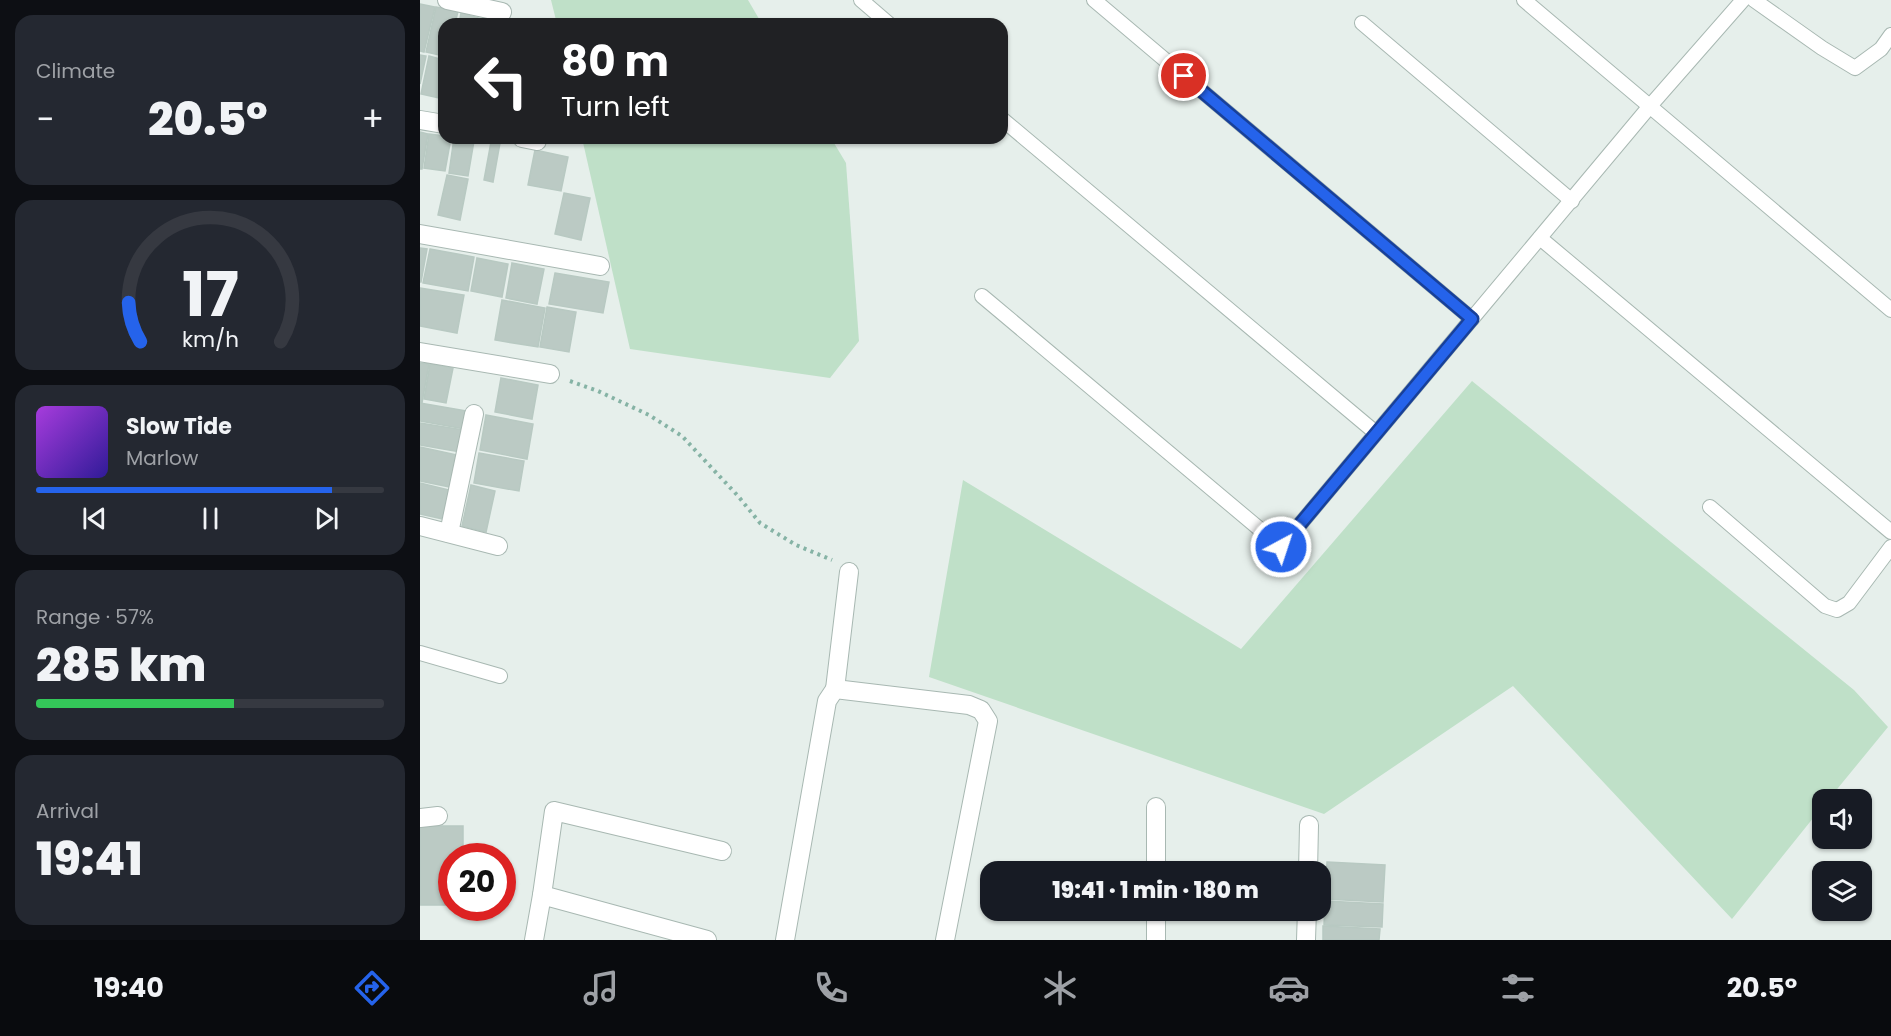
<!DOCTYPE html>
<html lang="en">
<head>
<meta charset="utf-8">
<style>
  :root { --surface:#171b24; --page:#242831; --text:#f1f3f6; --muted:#9ea1a6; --line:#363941; --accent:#2563eb }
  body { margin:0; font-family:Poppins,sans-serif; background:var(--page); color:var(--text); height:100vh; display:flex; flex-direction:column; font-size:22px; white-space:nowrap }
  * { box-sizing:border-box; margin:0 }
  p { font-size:20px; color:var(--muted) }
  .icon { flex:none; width:33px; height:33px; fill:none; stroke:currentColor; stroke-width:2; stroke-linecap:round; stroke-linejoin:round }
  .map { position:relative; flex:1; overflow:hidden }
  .details { display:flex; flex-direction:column; gap:15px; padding:15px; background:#0d0f14; width:420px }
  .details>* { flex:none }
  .banner { position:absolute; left:18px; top:18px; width:570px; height:126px; border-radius:18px; box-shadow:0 2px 4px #0004; background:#202124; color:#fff; overflow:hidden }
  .fabs { position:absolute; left:1392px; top:789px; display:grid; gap:12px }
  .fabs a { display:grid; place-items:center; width:60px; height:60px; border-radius:12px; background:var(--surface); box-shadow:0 2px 4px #0004; font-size:30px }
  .speed { position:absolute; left:18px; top:843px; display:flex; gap:12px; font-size:30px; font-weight:700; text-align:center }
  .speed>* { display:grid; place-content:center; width:78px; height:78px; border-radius:50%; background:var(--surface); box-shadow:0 2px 4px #0004; line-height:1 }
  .speed .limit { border:9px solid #d22; background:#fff; color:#111 }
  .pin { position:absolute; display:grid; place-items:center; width:51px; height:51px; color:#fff; margin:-26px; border:3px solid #fff; border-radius:50%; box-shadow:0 2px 6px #0007 }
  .me { position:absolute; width:66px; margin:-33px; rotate:40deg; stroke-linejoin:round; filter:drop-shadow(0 0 4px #0008) }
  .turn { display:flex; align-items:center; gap:21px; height:126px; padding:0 24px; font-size:27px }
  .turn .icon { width:78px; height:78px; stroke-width:2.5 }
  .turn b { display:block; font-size:42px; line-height:51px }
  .big { font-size:45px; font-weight:800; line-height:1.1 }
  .details .widget { flex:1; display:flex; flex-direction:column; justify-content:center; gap:9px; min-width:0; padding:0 21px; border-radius:18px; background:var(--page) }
  .details .dial { align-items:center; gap:0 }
  .dial svg { height:156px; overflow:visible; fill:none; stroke:var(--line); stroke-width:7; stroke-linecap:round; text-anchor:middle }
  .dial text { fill:var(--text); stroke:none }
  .song { display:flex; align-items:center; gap:18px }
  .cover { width:72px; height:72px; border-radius:9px; background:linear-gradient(135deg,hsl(280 70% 55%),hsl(250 70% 35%)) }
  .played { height:6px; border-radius:3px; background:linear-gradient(90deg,var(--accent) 85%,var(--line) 85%) }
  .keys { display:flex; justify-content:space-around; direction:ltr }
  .heat { display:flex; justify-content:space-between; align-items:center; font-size:33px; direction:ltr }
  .charge { height:9px; border-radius:4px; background:linear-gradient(90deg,#34c759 57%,var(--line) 0) }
  .trip { position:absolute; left:560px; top:861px; width:351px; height:60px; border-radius:18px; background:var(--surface); box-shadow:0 2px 4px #0004; font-weight:800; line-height:60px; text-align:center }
  .dock { display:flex; height:96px; justify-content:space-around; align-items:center; background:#090b0e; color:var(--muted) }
  .dock .icon { width:42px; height:42px }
  .dock .current { color:var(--accent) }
  .dock b { font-size:27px; color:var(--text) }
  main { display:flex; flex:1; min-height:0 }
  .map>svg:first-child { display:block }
  .green { fill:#bfe0c8 }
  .building { fill:#bbcac4; stroke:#b8c9c2; stroke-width:1.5 }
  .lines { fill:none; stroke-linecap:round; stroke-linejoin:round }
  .lane-casing { stroke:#a8b8b2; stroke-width:16 }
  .street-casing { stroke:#a8b8b2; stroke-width:20 }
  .path { stroke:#86b3a5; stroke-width:4; stroke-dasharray:3 4.5; stroke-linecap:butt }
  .lane { stroke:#fff; stroke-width:14 }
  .street { stroke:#fff; stroke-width:18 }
  .route-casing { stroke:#184099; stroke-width:15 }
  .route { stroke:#2563eb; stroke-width:10 }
</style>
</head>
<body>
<main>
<section class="details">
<div class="widget"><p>Climate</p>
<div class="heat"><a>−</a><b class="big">20.5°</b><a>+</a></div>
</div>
<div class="widget dial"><svg viewBox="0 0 100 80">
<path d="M14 69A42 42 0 1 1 86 69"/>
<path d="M14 69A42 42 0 0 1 8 49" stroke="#2563eb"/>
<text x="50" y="56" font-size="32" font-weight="700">17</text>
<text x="50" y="72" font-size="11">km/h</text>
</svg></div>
<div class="widget">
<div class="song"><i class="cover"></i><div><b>Slow Tide</b><p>Marlow</p></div></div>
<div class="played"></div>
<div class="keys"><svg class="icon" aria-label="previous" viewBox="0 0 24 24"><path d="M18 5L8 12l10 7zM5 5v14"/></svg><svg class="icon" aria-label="pause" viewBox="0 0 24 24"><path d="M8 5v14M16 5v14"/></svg><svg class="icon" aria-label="next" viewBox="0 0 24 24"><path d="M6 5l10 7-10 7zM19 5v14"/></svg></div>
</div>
<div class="widget"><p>Range · 57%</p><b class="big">285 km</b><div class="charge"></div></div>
<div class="widget"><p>Arrival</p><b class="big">19:41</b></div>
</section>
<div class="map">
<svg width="1471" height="940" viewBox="0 0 1471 940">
  <rect width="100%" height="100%" fill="#e6efeb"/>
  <g class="green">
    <polygon points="131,0 328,0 342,24 137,24"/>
    <polygon points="162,138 411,138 426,163 439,341 410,378 210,349"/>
    <polygon points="1052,381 1434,690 1468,727 1409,799 1402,800 1402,807 1312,919 1093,686 904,814 509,677 543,480 821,649"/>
  </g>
  <g class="building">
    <polygon points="0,4 15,7 4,52 0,51"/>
    <polygon points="16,7 38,11 35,24 24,24 24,56 6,52"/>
    <polygon points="41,13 62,19 61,24 39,24"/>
    <polygon points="65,17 96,24 63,24"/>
    <polygon points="0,55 6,56 0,84"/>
    <polygon points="9,56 24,60 24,99 1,94"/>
    <polygon points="0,132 8,134 2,169 0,169"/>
    <polygon points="9,134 24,136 24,138 31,138 25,171 4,168"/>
    <polygon points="34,138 54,141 48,176 29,173"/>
    <polygon points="71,142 80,143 73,182 64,180"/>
    <polygon points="115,150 148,157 141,191 108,185"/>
    <polygon points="27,175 48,179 40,220 18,215"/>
    <polygon points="144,193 170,198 161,240 135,234"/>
    <polygon points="0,248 7,249 1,282 0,282"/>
    <polygon points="10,249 54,257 48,291 3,283"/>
    <polygon points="57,258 88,264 82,297 51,291"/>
    <polygon points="92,263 124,269 117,304 86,298"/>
    <polygon points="135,273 189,282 183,313 129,304"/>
    <polygon points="0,288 44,295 37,333 0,326"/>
    <polygon points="82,300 125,308 118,347 75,340"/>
    <polygon points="127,307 156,312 149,352 120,347"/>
    <polygon points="0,363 9,364 2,403 0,403"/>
    <polygon points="10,364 33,368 26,403 4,399"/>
    <polygon points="81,378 118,385 112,419 75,412"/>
    <polygon points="0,403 47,411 44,429 0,421"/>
    <polygon points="66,415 113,424 107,459 60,450"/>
    <polygon points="0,423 44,430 40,452 0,445"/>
    <polygon points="0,447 37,455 30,487 0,481"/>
    <polygon points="59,453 104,461 99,491 54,483"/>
    <polygon points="0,483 29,490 23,519 0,514"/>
    <polygon points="51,485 75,491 66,532 42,526"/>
    <polygon points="0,826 43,826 43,856 32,856 32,905 0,905"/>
    <polygon points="907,862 965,865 963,902 905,899"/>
    <polygon points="905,901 963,904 962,927 904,925"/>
    <polygon points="903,926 960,929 959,940 903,940"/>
  </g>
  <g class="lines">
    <defs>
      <g id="lane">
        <polyline points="441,0 469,24"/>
        <polyline points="674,0 1052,319"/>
        <polyline points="1104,0 1471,310"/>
        <polyline points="1334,0 1402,48 1435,68 1461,49 1471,35"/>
        <polyline points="942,23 1152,201"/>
        <polyline points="582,119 956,433"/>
        <polyline points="1120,238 1471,532"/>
        <polyline points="562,296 861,547 1230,106 1323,0"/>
        <polyline points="1290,507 1405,606 1417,610 1429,603 1471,547"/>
        <polyline points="0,653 80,676"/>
      </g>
      <g id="street">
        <polyline points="27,0 82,12"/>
        <polyline points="0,120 24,124"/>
        <polyline points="102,138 117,141"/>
        <polyline points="0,234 180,266"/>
        <polyline points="0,352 130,374"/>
        <polyline points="0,526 78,546"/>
        <polyline points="29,533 54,414"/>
        <polyline points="415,689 429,572"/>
        <polyline points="0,818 18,816"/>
        <polyline points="736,872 736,807"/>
        <polyline points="888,872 889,825"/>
        <polyline points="122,895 134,811 302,851"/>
        <polyline points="114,940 122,895 287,940"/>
        <polyline points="365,940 407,701 415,689 549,705 561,710 568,721 525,940"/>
        <polyline points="736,940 736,910"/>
        <polyline points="886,940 887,910"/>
      </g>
    </defs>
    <use href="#lane" class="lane-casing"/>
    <use href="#street" class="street-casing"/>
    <polyline class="path" points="150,381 178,391 229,415 262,436 318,496 340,523 376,545 412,560"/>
    <use href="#lane" class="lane"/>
    <use href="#street" class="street"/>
  </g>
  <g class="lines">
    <defs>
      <polyline id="route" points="764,76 1052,319 861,547"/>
    </defs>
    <use href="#route" class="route-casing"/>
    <use href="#route" class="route"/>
  </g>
</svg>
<div class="fabs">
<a><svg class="icon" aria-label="sound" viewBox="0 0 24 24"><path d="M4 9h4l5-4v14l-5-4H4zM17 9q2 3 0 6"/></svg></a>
<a><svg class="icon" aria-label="layers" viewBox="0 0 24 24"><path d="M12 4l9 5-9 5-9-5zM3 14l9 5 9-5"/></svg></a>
</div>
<div class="speed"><div class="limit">20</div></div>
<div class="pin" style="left:764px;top:76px;background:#d93025"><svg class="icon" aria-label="arrive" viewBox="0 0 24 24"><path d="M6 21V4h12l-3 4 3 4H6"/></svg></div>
<svg class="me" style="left:861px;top:547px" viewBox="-20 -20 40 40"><circle r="17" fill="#2563eb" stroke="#fff" stroke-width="3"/><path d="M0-11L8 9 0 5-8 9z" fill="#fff"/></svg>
<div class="trip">19:41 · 1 min · 180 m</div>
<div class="banner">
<div class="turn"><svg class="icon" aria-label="left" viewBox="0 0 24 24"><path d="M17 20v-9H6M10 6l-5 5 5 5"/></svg><div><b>80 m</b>Turn left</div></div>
</div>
</div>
</main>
<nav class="dock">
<b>19:40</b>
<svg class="icon current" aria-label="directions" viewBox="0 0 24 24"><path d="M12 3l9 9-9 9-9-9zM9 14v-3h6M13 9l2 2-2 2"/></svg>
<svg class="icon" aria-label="music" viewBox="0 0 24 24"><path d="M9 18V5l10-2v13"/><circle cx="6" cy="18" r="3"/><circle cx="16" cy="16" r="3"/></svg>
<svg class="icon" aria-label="phone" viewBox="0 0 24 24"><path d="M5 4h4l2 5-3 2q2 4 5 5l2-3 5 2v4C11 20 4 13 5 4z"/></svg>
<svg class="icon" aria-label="climate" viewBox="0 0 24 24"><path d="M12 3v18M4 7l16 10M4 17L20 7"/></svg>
<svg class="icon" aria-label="car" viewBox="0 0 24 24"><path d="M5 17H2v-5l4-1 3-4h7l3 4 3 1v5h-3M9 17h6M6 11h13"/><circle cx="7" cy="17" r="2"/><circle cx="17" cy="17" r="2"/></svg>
<svg class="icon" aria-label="filters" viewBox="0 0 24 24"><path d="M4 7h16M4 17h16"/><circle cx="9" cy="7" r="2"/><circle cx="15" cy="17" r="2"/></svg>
<b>20.5°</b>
</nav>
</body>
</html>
